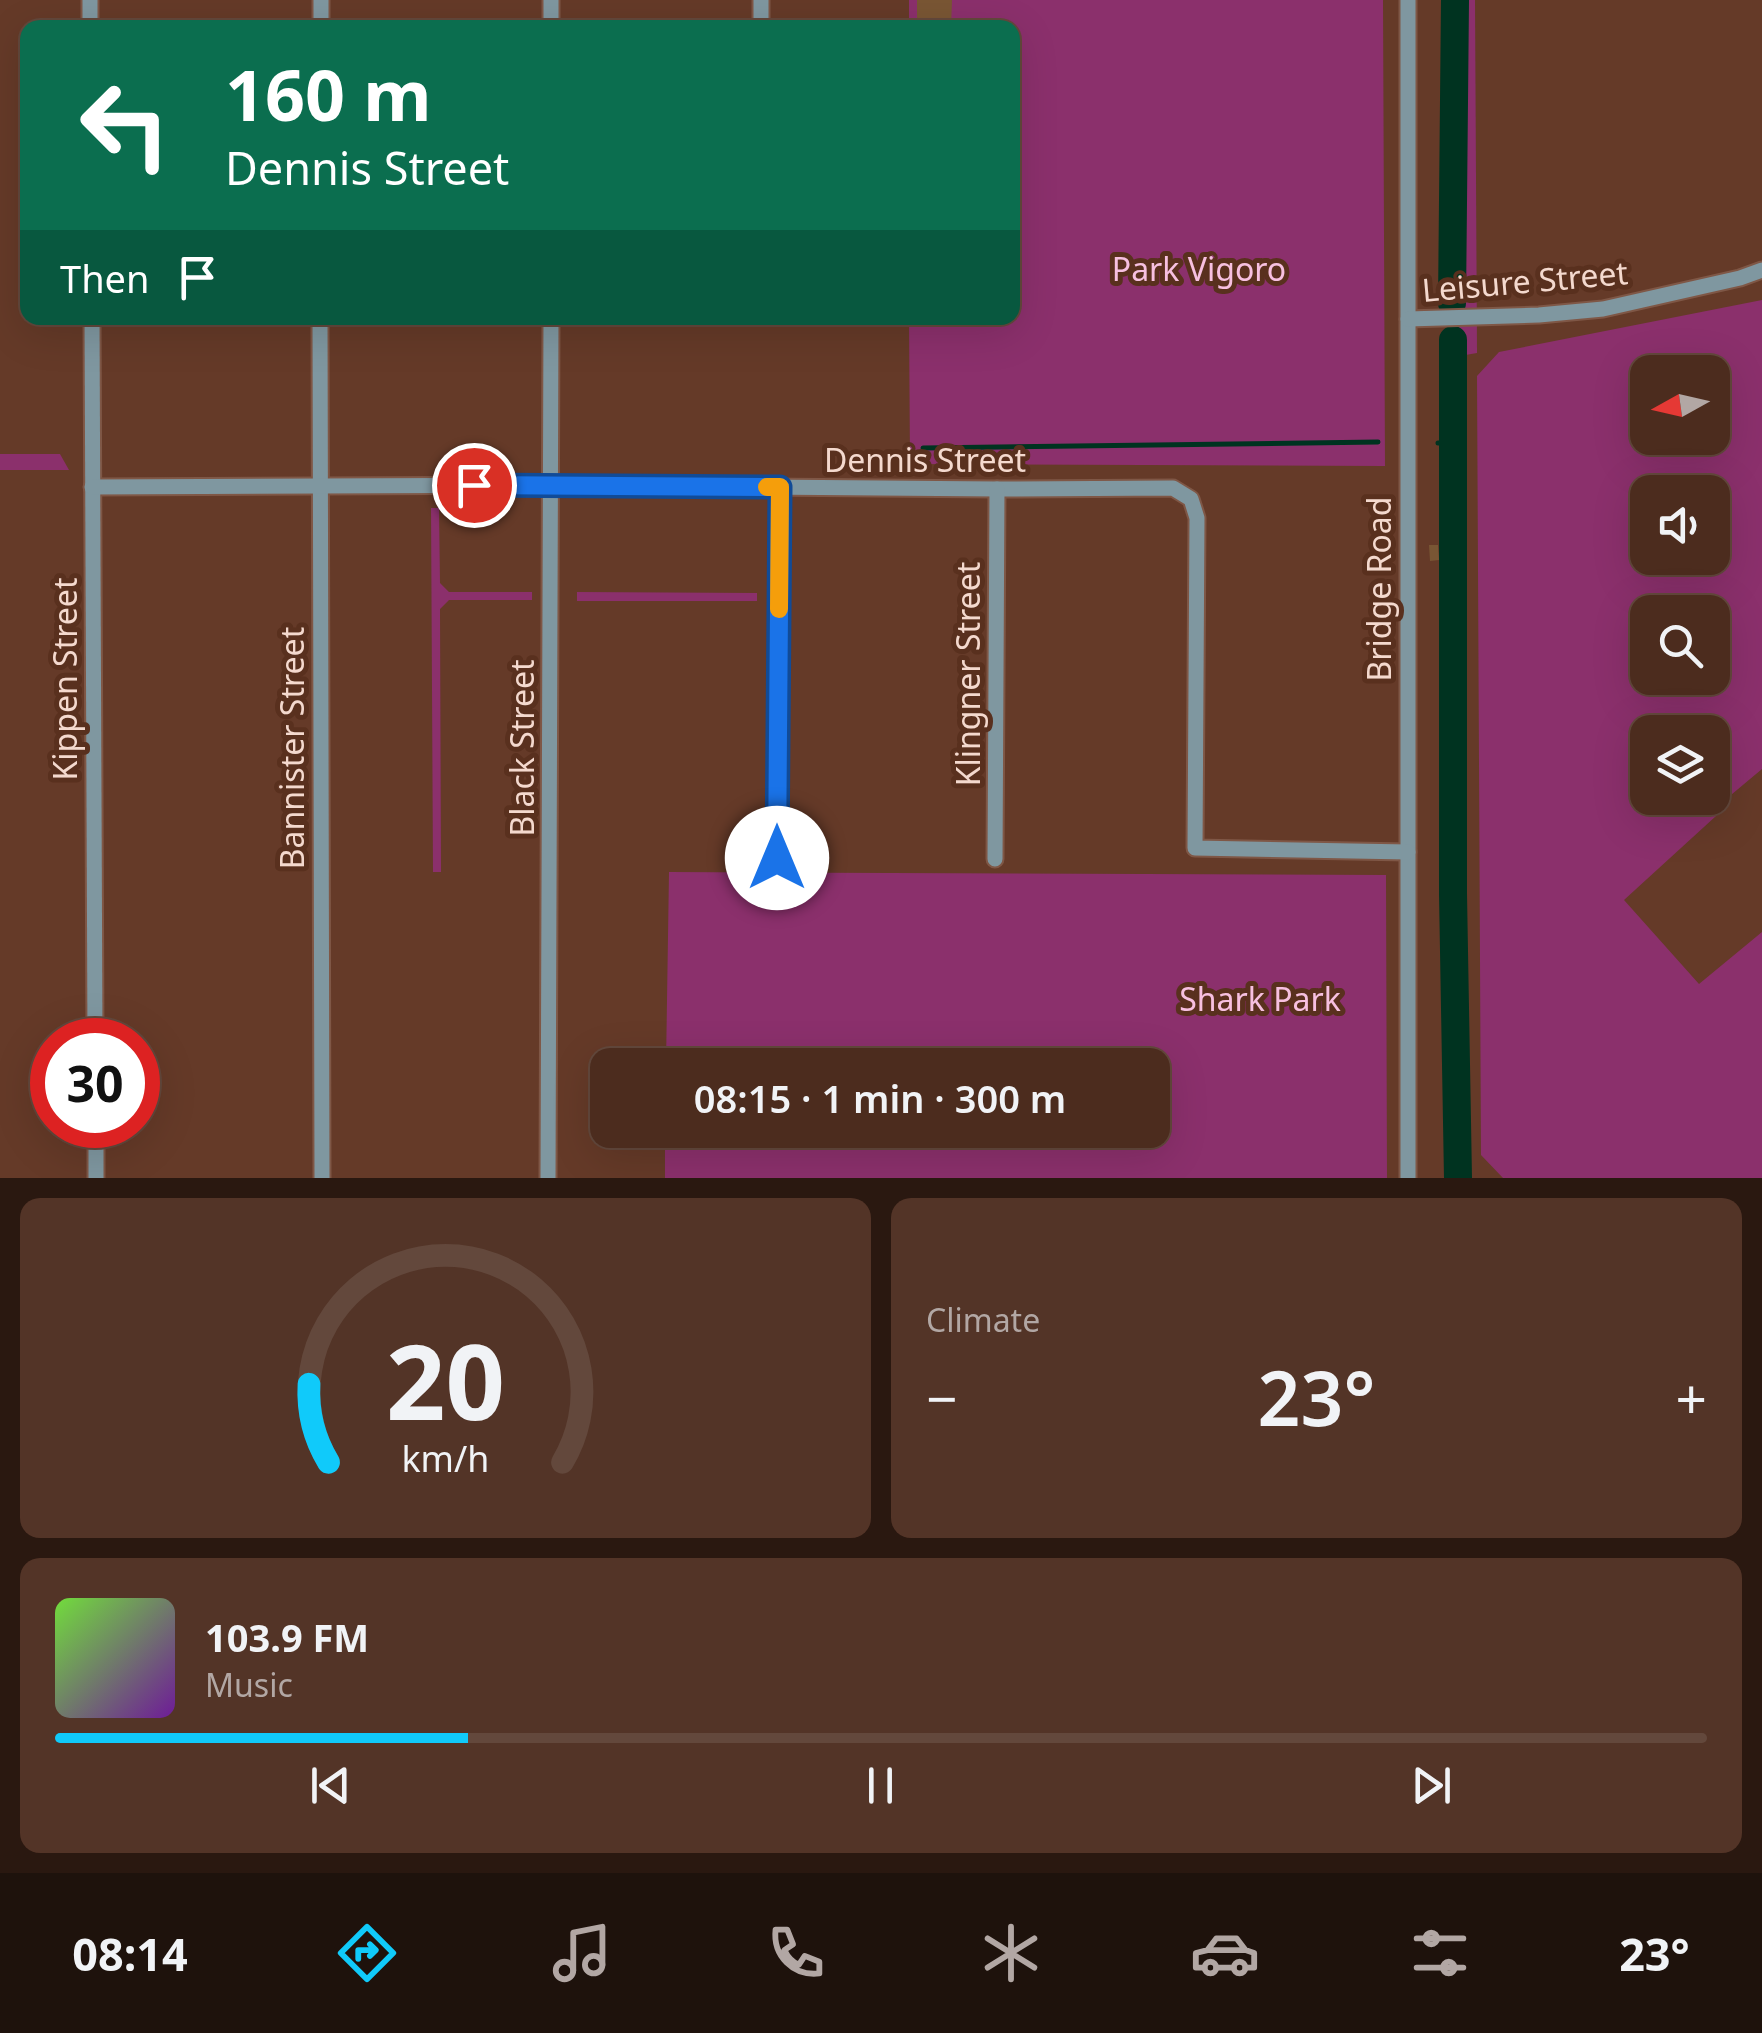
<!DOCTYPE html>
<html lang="en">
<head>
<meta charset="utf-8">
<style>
  :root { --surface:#4c2c1e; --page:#533427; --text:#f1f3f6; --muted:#b2a7a4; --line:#63483c; --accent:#10cafa }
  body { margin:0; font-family:"Noto Sans",sans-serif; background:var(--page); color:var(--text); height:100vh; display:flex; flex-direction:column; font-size:38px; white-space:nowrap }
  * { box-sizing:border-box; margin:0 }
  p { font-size:32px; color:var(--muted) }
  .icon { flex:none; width:55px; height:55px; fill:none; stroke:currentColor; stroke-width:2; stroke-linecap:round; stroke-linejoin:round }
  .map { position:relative; height:1178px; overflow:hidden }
  .drawer { display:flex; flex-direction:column; gap:20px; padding:20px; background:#2a1810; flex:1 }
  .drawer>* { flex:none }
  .guide { position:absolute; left:20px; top:20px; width:1000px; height:305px; border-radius:20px; box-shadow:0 10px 40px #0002,0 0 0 2px var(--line); background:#0b6e4f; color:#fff; overflow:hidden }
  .needle { width:65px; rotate:262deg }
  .tools { position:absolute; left:1630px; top:355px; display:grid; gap:20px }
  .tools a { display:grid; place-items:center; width:100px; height:100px; border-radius:20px; background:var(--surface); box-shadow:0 10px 40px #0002,0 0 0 2px var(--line); font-size:50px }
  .speed { position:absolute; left:30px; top:1018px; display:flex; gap:20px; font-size:50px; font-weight:700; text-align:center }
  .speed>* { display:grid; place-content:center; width:130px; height:130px; border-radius:50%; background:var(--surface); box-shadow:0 10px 40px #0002,0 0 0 2px var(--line); line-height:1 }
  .speed .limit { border:15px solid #d22; background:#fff; color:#111 }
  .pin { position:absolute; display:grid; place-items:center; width:85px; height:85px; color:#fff; margin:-42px; border:5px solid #fff; border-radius:50%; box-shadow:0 2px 10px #0007 }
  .me { position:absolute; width:110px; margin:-55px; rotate:0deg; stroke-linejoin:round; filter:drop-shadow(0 0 8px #0008) }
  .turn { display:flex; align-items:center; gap:35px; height:210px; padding:0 40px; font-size:45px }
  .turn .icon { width:130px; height:130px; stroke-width:2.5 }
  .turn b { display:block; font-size:70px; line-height:85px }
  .then { display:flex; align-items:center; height:95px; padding:0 40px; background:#0003; gap:20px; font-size:38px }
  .big { font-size:75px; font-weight:600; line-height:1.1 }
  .drawer .widget { flex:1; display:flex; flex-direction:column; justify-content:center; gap:15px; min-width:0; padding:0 35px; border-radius:20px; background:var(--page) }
  .drawer .dial { align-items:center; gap:0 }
  .dial svg { height:260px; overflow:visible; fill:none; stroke:var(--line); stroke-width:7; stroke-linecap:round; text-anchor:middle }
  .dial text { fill:var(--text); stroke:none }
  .song { display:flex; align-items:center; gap:30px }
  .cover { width:120px; height:120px; border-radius:15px; background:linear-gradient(135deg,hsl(100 70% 55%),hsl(280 70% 35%)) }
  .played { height:10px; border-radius:5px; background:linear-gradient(90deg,var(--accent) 25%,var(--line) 25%) }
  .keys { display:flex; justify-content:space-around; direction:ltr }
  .heat { display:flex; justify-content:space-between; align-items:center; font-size:55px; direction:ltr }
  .drawer .tiles { flex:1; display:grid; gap:20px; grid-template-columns:1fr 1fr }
  .widget:last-child { grid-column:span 2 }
  .trip { position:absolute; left:590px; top:1048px; width:580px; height:100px; border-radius:20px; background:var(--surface); box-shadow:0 10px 40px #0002,0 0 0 2px var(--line); font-weight:600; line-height:100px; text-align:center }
  .tab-bar { display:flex; height:160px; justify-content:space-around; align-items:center; background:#1e120c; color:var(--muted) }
  .tab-bar .icon { width:70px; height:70px }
  .tab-bar .selected { color:var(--accent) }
  .tab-bar b { font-size:45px; color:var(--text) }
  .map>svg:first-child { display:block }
  .green { fill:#8b306c; fill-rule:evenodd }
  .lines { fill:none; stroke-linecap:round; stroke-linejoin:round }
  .stream { stroke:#003320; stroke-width:5 }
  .river { stroke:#003320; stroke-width:28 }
  .building { fill:#795634 }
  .minor-casing { stroke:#7f5746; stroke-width:19 }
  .minor { stroke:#7f97a0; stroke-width:15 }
  .route-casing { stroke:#114b97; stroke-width:25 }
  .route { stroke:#1a73e8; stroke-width:18 }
  .slow { stroke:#f59e0b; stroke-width:18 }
  .labels { text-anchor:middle; stroke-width:10; stroke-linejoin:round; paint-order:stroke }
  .park-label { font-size:32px; fill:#f7c0e0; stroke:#59301e }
  .street-label { font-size:32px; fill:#f4d9ce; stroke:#59301e }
</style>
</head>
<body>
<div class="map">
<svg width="1762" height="1178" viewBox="0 0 1762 1178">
  <rect width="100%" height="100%" fill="#653a28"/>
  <g class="green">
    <polygon points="909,0 1383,0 1385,466 910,464 909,318 1012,318 1012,28 909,27"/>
    <polygon points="1453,0 1475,0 1477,353 1454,357"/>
    <path d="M1762,300V769L1719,805L1716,816L1624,900L1699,984L1762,932V1178H1503L1481,1155L1477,376L1499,352ZM1712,372V438H1648V372ZM1712,492V558H1648V492ZM1712,612V678H1648V612ZM1712,732V798H1648V732Z"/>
    <polygon points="0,454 60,454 69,470 0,470"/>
    <polygon points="431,508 439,508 440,583 449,592 532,592 532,600 449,600 440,609 441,872 433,872"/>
    <polygon points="577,592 757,593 757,601 577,601"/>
    <polygon points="669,872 1386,875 1387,1178 665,1178 665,1130 1152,1130 1152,1065 666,1065"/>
  </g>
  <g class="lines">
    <g class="stream">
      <polyline points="1438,443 1453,443"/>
      <polyline points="923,448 1378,442"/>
      <polyline points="1458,1176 1459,1178"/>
    </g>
    <g class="river">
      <polyline points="1452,303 1455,0"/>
      <polyline points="1453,340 1453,894 1458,1178"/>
    </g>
  </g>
  <g class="building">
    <polygon points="917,0 952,0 951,28 924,28 924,19 917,18"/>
    <polygon points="1429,545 1438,545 1439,560 1430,561"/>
  </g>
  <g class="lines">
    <defs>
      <g id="minor">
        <polyline points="90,0 90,28"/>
        <polyline points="551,0 551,28"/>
        <polyline points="761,0 761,28"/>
        <polyline points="1408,0 1408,1178"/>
        <polyline points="321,28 321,0"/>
        <polyline points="92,318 95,1040"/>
        <polyline points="320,318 322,1178"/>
        <polyline points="1408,319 1539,315 1603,309 1740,278 1762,270"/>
        <polyline points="92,487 552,485 997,489 1173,488 1191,499 1197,518 1195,848 1408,852"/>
        <polyline points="777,858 780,487"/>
        <polyline points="995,859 997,489"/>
        <polyline points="96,1125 96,1178"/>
        <polyline points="548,1178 551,318"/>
      </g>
    </defs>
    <use href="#minor" class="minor-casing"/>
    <use href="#minor" class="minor"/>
  </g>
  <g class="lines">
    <defs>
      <polyline id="route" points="474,485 780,487 777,858"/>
    </defs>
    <use href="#route" class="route-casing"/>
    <use href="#route" class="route"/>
    <polyline class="slow" points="767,487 780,487 779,609"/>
  </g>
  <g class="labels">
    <g class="park-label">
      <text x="1199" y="281">Park Vigoro</text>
      <text x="1260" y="1011">Shark Park</text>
    </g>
    <g class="street-label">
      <text transform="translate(1525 282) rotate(-5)" y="11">Leisure Street</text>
      <text x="925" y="472">Dennis Street</text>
      <text transform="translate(1380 589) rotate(-90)" y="11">Bridge Road</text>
      <text transform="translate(969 674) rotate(-90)" y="11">Klingner Street</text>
      <text transform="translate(66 679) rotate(-90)" y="11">Kippen Street</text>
      <text transform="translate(293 748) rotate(-90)" y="11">Bannister Street</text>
      <text transform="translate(523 748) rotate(-90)" y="11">Black Street</text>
    </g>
  </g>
</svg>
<div class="tools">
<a><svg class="needle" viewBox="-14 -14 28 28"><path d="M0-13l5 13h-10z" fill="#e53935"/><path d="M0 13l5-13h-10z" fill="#b2a7a4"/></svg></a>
<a><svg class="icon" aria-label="sound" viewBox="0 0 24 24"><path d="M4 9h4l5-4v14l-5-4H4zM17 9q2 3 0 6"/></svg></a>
<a><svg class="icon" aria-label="search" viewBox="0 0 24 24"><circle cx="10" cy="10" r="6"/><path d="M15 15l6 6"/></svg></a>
<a><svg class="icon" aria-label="layers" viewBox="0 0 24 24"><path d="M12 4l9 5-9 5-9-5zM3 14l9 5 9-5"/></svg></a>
</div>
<div class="speed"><div class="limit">30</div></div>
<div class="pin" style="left:474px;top:485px;background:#d93025"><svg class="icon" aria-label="arrive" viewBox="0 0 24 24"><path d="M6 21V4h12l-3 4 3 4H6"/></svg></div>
<svg class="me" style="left:777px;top:858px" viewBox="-20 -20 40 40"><circle r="19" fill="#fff"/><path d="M0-13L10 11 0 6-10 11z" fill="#1a73e8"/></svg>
<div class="trip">08:15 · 1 min · 300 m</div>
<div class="guide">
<div class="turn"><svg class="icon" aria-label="left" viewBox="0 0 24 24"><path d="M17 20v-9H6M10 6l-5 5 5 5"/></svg><div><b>160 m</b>Dennis Street</div></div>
<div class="then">Then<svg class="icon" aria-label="arrive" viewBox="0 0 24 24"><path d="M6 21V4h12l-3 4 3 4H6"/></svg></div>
</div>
</div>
<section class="drawer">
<div class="tiles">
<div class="widget dial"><svg viewBox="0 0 100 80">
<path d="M14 69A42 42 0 1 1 86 69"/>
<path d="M14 69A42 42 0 0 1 8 45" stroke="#10cafa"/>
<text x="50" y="56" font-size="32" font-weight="700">20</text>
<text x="50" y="72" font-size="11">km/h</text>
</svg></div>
<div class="widget"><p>Climate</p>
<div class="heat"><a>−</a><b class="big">23°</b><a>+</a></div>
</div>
<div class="widget">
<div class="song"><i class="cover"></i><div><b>103.9 FM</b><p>Music</p></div></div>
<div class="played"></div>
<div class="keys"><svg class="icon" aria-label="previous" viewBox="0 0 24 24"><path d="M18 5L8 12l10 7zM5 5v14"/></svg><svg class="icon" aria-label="pause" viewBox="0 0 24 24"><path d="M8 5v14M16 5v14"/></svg><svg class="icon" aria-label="next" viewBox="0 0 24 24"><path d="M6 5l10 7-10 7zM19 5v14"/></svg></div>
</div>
</div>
</section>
<nav class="tab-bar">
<b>08:14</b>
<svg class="icon selected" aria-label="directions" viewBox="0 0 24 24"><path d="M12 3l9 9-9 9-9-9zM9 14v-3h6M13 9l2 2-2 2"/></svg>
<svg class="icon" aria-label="music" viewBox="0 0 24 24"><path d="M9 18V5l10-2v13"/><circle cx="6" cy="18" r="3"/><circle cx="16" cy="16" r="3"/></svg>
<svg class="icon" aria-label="phone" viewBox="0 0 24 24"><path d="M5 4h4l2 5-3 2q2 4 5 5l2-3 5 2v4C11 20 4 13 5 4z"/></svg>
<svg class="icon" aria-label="climate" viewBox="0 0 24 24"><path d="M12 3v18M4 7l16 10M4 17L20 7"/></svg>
<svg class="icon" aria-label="car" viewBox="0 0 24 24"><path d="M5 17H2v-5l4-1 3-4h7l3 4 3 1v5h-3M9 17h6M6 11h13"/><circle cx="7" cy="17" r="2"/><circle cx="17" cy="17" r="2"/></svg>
<svg class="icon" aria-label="filters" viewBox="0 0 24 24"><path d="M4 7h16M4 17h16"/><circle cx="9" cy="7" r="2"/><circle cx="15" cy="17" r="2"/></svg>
<b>23°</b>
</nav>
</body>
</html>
